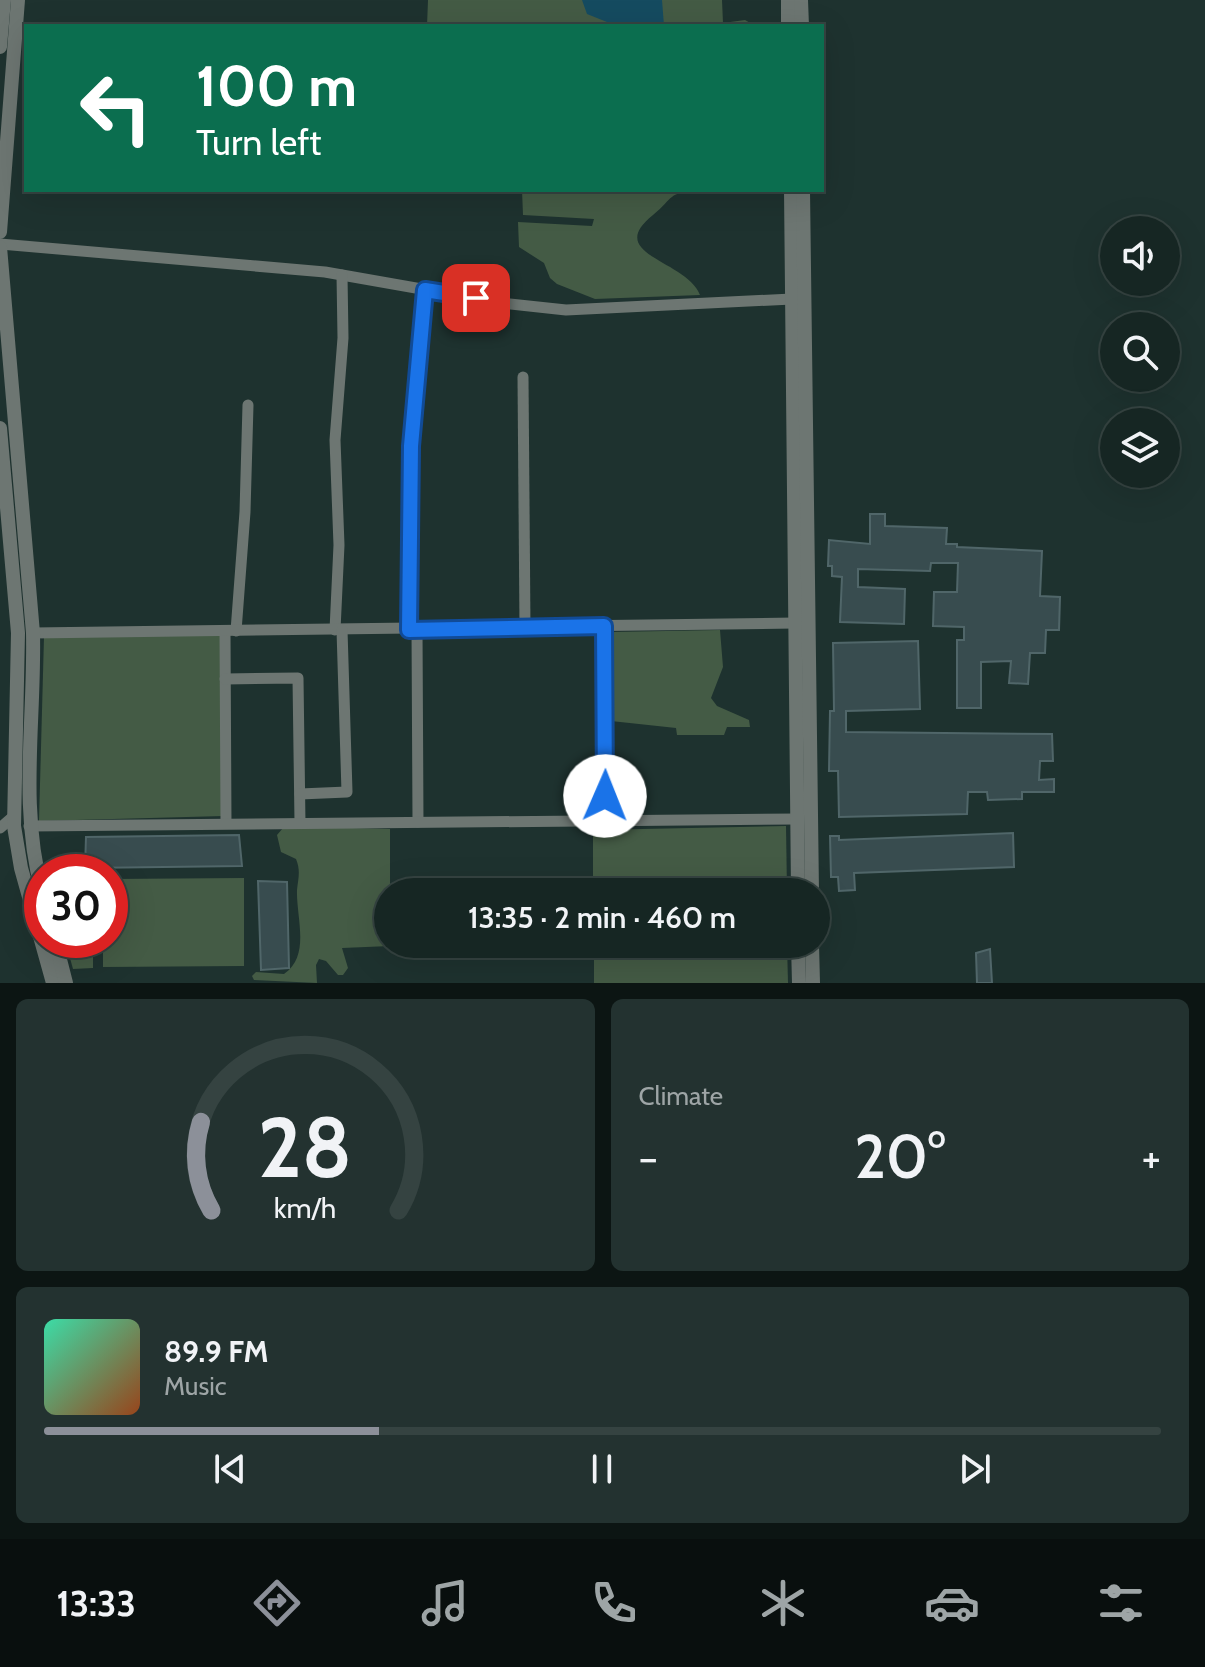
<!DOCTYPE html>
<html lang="en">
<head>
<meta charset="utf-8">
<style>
  :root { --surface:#162623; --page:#233230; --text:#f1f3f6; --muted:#9ea5a6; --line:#354341; --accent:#8c9099 }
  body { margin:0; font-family:Cabin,sans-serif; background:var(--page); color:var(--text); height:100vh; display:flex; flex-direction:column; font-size:30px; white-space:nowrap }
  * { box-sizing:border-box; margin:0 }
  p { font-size:26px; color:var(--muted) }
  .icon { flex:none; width:44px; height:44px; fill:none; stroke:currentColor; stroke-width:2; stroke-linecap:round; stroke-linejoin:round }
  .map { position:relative; height:983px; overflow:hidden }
  .side { display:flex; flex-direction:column; gap:16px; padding:16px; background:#0c1513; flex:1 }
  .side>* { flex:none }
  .hud { position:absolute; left:24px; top:24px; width:800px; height:168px; border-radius:0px; box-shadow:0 8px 32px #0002,0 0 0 2px var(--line); background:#0b6e4f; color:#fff; overflow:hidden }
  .fabs { position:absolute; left:1100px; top:216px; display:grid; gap:16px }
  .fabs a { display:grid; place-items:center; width:80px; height:80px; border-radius:50%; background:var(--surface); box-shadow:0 8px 32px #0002,0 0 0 2px var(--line); font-size:40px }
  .speed { position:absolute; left:24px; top:854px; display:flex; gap:16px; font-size:40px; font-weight:700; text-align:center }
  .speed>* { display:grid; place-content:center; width:104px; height:104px; border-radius:50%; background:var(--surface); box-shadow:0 8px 32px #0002,0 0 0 2px var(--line); line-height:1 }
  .speed .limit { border:12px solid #d22; background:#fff; color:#111 }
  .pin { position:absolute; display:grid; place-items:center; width:68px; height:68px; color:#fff; margin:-34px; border-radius:16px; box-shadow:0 4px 12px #0006 }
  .me { position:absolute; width:88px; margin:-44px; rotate:1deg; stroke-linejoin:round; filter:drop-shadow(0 0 6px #0008) }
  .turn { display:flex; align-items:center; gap:28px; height:168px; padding:0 40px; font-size:36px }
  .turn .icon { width:104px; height:104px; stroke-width:2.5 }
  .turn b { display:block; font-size:56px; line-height:68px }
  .big { font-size:60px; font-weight:600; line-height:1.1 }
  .side .widget { flex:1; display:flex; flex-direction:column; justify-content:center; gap:12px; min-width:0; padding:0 28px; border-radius:12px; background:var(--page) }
  .side .dial { align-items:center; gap:0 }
  .dial svg { height:208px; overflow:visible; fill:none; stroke:var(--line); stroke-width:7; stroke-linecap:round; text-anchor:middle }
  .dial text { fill:var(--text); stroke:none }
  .song { display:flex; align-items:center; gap:24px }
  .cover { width:96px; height:96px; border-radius:12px; background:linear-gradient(135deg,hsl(160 70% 55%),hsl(20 70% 35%)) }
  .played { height:8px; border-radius:4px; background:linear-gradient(90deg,var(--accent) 30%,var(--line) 30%) }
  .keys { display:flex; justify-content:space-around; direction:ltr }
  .heat { display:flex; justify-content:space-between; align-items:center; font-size:44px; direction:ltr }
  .side .tiles { flex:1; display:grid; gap:16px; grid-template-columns:1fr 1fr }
  .widget:last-child { grid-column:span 2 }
  .trip { position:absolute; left:374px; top:878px; width:456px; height:80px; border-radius:40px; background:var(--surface); box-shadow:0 8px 32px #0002,0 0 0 2px var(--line); font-weight:600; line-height:80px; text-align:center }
  .tabs { display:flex; height:128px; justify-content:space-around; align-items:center; background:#090f0e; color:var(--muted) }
  .tabs .icon { width:56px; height:56px }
  .tabs .on { color:var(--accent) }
  .tabs b { font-size:36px; color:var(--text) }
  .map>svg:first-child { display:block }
  .green { fill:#445b45 }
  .water { fill:#154b60 }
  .building { fill:#384c4f; stroke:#506669; stroke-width:2 }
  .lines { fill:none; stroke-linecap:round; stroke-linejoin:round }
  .minor { stroke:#6d7672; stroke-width:11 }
  .tertiary { stroke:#6d7672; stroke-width:14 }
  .route-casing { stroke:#114b97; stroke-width:20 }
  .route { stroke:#1a73e8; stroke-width:14 }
</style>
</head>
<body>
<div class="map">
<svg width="1205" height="983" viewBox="0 0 1205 983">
  <rect width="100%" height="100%" fill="#1e322f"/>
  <g class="green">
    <polygon points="428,0 722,0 723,23 745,20 752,24 773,26 427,26"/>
    <path d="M522,190H700C666,193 675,197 653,215C603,255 687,260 700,295L595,299L557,284L550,278L544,263L519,247L518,222L592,226L594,219L523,215Z"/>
    <polygon points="720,630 723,667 711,698 717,706 749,720 750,727 727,727 724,735 677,735 676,728 611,721 611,632"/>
    <polygon points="220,635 224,816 39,821 44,637"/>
    <polygon points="786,826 787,892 593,892 593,830"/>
    <path d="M315,827L390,829V946L342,948L348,968L343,975H338L326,961L319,959L316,965L317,983L254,980L252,976L256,972L284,974C311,956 296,917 297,890C298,879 301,871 296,859L281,852L277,835L283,828Z"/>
    <polygon points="244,878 244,966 103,967 103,940 110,940 110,879"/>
    <polygon points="65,940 93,940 93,968 73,969"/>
    <polygon points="594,944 787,944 788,983 594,983"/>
  </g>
  <polygon class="water" points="582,0 662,0 664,26 617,26 587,14"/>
  <g class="building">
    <polygon points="870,514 885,514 885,526 947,528 946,544 957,544 957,547 1042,551 1040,596 1060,597 1059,630 1046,630 1045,653 1030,653 1028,684 1009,683 1011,661 981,662 981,708 957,708 957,640 964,640 964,627 933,626 934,592 957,592 958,563 931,563 930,571 858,569 858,587 905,589 904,624 840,622 842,577 832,576 832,566 828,566 829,540 870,544"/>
    <polygon points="918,641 920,709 846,711 846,732 1052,734 1053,761 1040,761 1039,780 1054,779 1054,792 1022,792 1022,799 988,800 987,792 968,792 967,814 839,817 838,771 829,771 830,711 834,711 833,643"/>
    <polygon points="1013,833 1014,867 854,873 855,890 839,891 838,877 831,877 830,836 839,836 839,840"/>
    <polygon points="239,835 242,866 85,868 86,837"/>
    <polygon points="258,881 287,882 289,968 261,970"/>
    <polygon points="990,949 992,983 977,983 976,953"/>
  </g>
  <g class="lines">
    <g class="minor">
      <polyline points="0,244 325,272 501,303 566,310 792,299"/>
      <polyline points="523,377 525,628"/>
      <polyline points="604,626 605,820"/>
      <polyline points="417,629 418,822"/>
      <polyline points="335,630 339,545 335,440 343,338 342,275"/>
      <polyline points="409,630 411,446 425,290"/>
      <polyline points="225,631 226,823"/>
      <polyline points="236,631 245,512 248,405"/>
      <polyline points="33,633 795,623"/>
      <polyline points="225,679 298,678 300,823"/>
      <polyline points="300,794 347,792 342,630"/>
      <polyline points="29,826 797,819"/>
      <polyline points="0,828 14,816"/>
    </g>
    <g class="tertiary">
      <polyline points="788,0 788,26"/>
      <polyline points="801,0 802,26"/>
      <polyline points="0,47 4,0"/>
      <polyline points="791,190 798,892"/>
      <polyline points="803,190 812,892"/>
      <polyline points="0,232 18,0"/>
      <path d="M0,247L33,633C35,720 19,806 42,891"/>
      <polyline points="0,428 18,633 14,826 21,868 53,983"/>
      <polyline points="55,940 66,983"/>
      <polyline points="798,944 799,983"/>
      <polyline points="812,944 813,983"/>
    </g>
  </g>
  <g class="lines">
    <defs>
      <polyline id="route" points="476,298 425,290 411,446 409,630 604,626 605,796"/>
    </defs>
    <use href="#route" class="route-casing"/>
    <use href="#route" class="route"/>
  </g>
</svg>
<div class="fabs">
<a><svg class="icon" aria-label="sound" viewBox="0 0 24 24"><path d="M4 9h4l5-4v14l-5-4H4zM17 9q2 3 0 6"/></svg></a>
<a><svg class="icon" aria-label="search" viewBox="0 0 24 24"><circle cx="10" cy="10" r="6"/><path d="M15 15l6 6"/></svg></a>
<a><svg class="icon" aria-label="layers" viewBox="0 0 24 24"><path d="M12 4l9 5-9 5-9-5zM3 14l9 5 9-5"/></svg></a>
</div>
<div class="speed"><div class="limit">30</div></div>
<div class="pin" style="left:476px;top:298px;background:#d93025"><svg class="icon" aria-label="arrive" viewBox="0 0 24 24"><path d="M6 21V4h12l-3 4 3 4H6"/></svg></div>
<svg class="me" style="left:605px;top:796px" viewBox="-20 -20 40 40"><circle r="19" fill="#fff"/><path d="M0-13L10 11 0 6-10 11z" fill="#1a73e8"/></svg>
<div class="trip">13:35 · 2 min · 460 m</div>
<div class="hud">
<div class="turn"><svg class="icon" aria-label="left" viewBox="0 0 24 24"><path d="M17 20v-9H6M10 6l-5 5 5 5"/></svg><div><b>100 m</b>Turn left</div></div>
</div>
</div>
<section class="side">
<div class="tiles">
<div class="widget dial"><svg viewBox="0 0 100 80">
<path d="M14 69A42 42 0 1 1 86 69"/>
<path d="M14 69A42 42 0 0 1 10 35" stroke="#8c9099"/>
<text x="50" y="56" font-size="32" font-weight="700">28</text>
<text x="50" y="72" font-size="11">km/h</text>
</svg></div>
<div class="widget"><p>Climate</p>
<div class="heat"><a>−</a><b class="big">20°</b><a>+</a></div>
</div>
<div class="widget">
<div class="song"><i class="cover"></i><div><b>89.9 FM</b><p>Music</p></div></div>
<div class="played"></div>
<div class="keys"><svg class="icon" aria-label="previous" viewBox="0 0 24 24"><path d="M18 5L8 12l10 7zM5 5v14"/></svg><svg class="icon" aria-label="pause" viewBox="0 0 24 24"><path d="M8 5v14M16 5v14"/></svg><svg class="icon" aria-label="next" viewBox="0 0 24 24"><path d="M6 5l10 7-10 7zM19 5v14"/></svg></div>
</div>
</div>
</section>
<nav class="tabs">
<b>13:33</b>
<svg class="icon on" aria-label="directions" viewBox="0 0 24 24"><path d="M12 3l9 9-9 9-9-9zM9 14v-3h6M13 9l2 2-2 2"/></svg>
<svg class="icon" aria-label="music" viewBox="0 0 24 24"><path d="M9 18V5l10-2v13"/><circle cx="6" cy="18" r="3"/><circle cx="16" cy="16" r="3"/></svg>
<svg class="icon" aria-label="phone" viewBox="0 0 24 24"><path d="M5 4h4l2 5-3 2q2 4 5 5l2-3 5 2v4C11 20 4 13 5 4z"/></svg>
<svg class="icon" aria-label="climate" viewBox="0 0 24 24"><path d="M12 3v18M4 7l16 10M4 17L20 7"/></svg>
<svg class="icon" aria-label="car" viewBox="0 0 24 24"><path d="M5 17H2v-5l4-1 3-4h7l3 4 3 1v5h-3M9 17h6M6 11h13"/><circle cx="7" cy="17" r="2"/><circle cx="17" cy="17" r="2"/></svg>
<svg class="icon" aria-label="filters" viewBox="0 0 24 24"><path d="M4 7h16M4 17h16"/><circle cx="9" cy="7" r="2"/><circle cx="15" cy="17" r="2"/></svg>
</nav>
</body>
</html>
